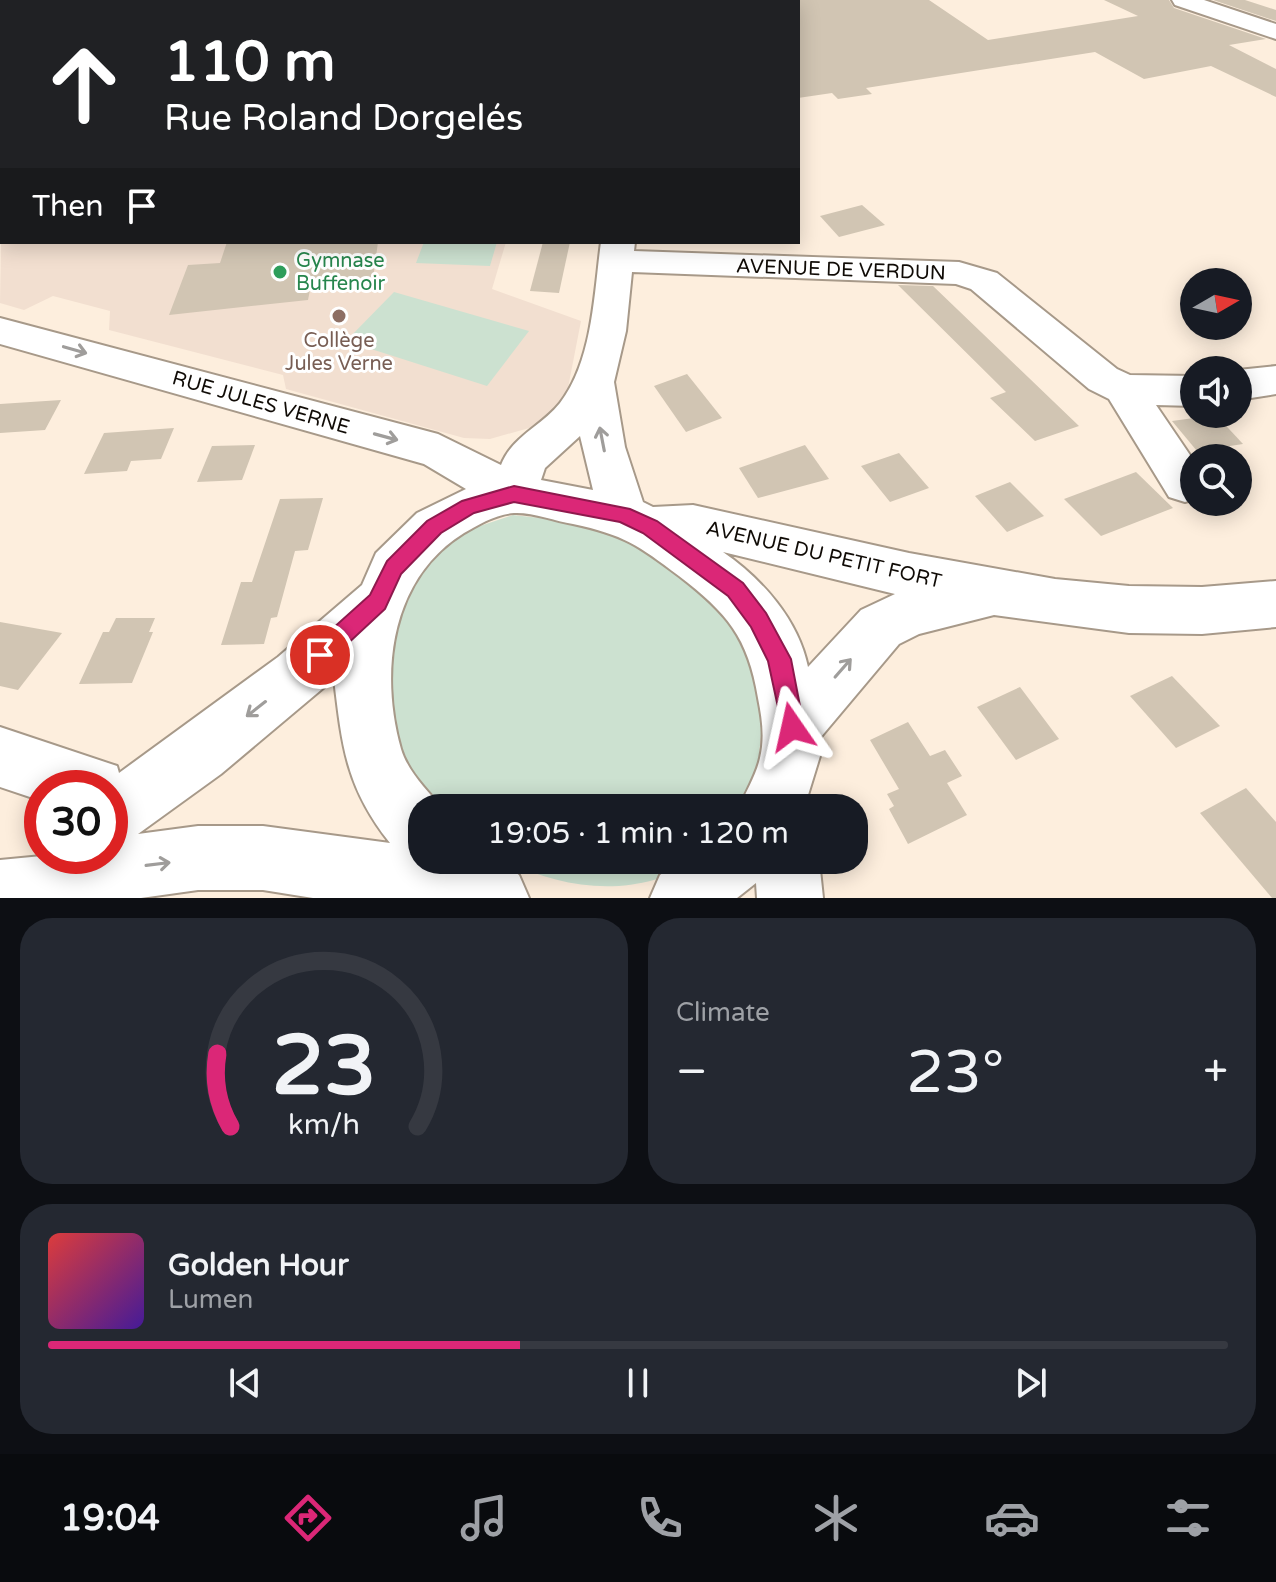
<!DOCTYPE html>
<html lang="en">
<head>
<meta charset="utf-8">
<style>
  :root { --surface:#171b24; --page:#242831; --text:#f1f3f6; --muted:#9ea1a6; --line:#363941; --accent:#db2777 }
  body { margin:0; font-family:"Varela Round",sans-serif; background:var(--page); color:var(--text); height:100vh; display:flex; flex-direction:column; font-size:30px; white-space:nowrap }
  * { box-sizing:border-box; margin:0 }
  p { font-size:26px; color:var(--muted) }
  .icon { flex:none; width:44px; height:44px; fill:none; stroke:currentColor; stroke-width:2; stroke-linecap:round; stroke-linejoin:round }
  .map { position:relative; height:898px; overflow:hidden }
  .panel { display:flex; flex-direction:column; gap:20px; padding:20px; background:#0d0f14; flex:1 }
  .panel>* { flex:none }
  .hud { position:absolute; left:0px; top:0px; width:800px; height:244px; box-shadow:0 4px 20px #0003; background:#202124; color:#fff; overflow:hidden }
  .needle { width:52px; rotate:81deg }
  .fabs { position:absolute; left:1180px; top:268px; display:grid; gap:16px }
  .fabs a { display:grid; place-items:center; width:72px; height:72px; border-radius:50%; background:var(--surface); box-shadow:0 4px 20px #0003; font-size:40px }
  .speed { position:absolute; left:24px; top:770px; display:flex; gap:16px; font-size:40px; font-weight:700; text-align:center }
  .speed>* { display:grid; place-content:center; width:104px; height:104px; border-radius:50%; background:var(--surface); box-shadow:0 4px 20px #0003; line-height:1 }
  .speed .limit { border:12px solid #d22; background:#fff; color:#111 }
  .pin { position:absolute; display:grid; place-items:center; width:68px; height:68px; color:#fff; margin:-34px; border:4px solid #fff; border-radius:50%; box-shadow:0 2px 8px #0007 }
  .me { position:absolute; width:88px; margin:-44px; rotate:349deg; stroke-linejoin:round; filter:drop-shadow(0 0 6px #0008) }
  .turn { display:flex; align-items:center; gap:28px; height:168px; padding:0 32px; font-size:36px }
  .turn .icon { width:104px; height:104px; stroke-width:2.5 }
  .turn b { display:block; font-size:56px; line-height:68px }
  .then { display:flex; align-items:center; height:76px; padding:0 32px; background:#0003; gap:16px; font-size:30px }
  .big { font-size:60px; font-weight:600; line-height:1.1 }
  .panel .tile { flex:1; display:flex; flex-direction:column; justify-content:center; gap:12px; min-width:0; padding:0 28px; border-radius:32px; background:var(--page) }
  .panel .dial { align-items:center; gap:0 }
  .dial svg { height:208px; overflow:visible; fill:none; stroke:var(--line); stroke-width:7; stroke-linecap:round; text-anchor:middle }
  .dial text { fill:var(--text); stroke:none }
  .song { display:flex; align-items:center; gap:24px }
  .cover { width:96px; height:96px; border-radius:12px; background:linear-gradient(135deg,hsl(0 70% 55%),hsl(260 70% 35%)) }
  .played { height:8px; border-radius:4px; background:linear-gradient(90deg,var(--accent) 40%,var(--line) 40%) }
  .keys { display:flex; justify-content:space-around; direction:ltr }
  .heat { display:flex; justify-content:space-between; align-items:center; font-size:44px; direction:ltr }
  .panel .tiles { flex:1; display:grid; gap:20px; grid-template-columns:1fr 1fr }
  .tile:last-child { grid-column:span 2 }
  .trip { position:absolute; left:408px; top:794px; width:460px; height:80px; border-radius:32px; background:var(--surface); box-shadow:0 4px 20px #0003; font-weight:600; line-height:80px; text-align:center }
  .tab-bar { display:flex; height:128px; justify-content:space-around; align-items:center; background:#090b0e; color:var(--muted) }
  .tab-bar .icon { width:56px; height:56px }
  .tab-bar .on { color:var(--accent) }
  .tab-bar b { font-size:36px; color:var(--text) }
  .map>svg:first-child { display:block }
  .education { fill:#f2dfd0 }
  .green { fill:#cce1d0 }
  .building { fill:#d1c5b3 }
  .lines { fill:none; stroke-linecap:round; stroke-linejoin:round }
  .minor-casing { stroke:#a79989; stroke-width:4 }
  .major-casing { stroke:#a79989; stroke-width:4 }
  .minor { fill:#fff; fill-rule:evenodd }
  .major { fill:#fff; fill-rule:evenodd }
  .oneway { stroke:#9f9d9b }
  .route { fill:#db2777; stroke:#8e194d; stroke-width:2 }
  .leisure-dot { fill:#2e9e5b; stroke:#fff; stroke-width:3 }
  .education-dot { fill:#8d6e63; stroke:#fff; stroke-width:3 }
  .labels { text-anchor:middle; stroke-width:6; stroke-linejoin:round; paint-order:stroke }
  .leisure-label { font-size:20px; fill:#27864d; stroke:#fff; text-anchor:start }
  .street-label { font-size:20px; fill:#100b06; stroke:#fff }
  .education-label { font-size:20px; fill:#785e54; stroke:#fff }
</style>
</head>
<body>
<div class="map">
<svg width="1276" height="898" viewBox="0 0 1276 898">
  <rect width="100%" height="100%" fill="#fdeedd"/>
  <polygon class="education" points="2,191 2,242 506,242 492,289 581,321 567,393 556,412 536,426 490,439 464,438 286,389 283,375 109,330 110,311 53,296 24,310 0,303"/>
  <g class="green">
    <polygon points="424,242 497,242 490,266 416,263"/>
    <polygon points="394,292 529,331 487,386 346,341"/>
    <polygon points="513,515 576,522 620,535 648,549 732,616 765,695 758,765 745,808 439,808 407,762 387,711 384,674 401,598 422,569 462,532"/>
    <path d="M506,860H696C642,898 564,892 506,860Z"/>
  </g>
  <g class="building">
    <polygon points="798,0 929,0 988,40 1138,16 1104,0 1169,0 1174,8 1266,39 1229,45 1276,69 1276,97 1211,66 1144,79 1095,52 866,88 872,94 838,99 832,93 798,98"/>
    <polygon points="1213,0 1245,0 1276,10 1276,21"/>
    <polygon points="862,205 885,225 839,237 820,216"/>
    <polygon points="227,242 378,242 373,279 311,285 308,300 169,315 188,265 220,263"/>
    <polygon points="543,242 570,242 559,293 530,291"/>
    <polygon points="898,285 933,286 1079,426 1035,441 990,398 1006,392"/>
    <polygon points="687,374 722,418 686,432 654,386"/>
    <polygon points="61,400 45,430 0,433 0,404"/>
    <polygon points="1216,415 1243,444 1197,451 1172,421"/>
    <polygon points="174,428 161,459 131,461 127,471 84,474 104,433"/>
    <polygon points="255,445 242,480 197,482 212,446"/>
    <polygon points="805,445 829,479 758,498 739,468"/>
    <polygon points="899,453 929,488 890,502 861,466"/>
    <polygon points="1136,472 1173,508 1101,536 1064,499"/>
    <polygon points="1010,482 1044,516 1007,532 975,496"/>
    <polygon points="323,498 308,550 295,551 277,617 271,618 264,644 221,645 241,582 252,582 280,499"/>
    <polygon points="116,618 155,618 149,632 153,632 132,683 79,684 103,632 109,632"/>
    <polygon points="0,622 62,633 18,690 0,686"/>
    <polygon points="1172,676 1220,726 1176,748 1130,696"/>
    <polygon points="1020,687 1059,739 1016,760 977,707"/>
    <polygon points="908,722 930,756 945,750 962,776 947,783 967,815 908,844 889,809 894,806 887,794 899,789 870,740"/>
    <polygon points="1246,788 1276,822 1276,898 1272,898 1200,813"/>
  </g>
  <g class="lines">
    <defs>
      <g id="minor">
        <polygon points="136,0 171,0 135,2"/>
        <polygon points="572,0 610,0 571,2"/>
        <polygon points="630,0 652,0 653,2 631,2"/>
        <rect x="0" y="17" width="2" height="14"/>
        <path d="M601,242H635L634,251L959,262L997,273L1117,369L1130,375L1194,376V406L1156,405L1194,461V499L1185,502L1169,497L1109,399L1089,389L971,289L956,284L632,272L626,331L614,382L625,447L643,502L653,507L693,505L909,553L1055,579L1129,586L1202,587L1276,581V627L1202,634L1129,633L994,615L919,634L899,644L820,738V756L804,808H739C746,791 756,776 760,758C765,738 762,718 758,698C748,637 727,613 679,576C638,545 624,535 573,524C555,521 532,512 514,513C496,514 478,525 464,533C391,578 379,672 401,749C408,772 427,790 442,808H422V860H499L519,875L529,898H313L263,890H198L141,898H0V860L42,856H110V788H42V801L0,787V727L117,766L119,773L278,657L362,585L376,553L417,513L466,489L424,464L0,344V318L438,434L501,465C512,436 542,426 560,403C593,360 594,293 601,242ZM580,436L593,490L541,480L545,468ZM723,552L895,594L861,610L808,667C798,619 762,579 723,552ZM334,679C342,746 346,788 390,843L263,826H198L138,834L221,774Z"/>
        <polygon points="1276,366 1276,394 1238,400 1238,370"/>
        <polygon points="680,860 819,860 823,898 757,898 756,883 737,898 650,898 660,875"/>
      </g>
      <polygon id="major" points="1172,0 1204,0 1276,24 1276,39 1175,5"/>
    </defs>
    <use href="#minor" class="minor-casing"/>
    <use href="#major" class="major-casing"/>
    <use href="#minor" class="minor"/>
    <use href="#major" class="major"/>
  </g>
  <defs><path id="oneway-shaft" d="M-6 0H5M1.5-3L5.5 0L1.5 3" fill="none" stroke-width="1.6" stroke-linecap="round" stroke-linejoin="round" transform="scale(2)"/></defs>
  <g class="oneway">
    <use href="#oneway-shaft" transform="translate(75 350) rotate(16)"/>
    <use href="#oneway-shaft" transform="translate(386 437) rotate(15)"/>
    <use href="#oneway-shaft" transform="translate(602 439) rotate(-101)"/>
    <use href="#oneway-shaft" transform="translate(843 668) rotate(-49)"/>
    <use href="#oneway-shaft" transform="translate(256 709) rotate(142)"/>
    <use href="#oneway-shaft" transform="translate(158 864) rotate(-7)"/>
  </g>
  <polygon class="route" points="514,486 630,509 657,521 743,583 766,613 791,659 804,727 801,735 792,739 784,735 768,661 751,627 728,596 643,533 620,522 514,502 474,513 441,533 401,574 385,609 328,662 320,665 312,662 309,655 312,647 370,595 387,561 427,521 462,501"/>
  <circle class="leisure-dot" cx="280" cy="272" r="8"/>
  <circle class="education-dot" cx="339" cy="316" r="8"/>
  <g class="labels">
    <g class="leisure-label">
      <text x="296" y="267">Gymnase<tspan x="296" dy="23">Buffenoir</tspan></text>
    </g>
    <g class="street-label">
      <text transform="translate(841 269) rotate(2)" y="7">AVENUE DE VERDUN</text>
      <text transform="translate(261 402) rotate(16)" y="7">RUE JULES VERNE</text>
      <text transform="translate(824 554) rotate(13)" y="7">AVENUE DU PETIT FORT</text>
    </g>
    <g class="education-label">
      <text x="339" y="347">Collège<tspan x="339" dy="23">Jules Verne</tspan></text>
    </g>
  </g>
</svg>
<div class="fabs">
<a><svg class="needle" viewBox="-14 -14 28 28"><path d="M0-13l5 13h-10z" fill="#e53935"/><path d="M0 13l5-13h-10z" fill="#9ea1a6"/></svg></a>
<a><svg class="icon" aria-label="sound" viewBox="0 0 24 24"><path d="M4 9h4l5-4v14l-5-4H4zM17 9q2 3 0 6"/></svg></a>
<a><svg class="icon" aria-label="search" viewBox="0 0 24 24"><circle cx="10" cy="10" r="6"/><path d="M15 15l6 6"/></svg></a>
</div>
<div class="speed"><div class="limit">30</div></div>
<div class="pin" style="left:320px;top:655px;background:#d93025"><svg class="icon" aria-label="arrive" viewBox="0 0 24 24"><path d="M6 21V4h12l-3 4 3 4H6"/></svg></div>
<svg class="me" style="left:792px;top:727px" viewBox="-20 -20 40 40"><path d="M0-17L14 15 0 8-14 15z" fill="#db2777" stroke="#fff" stroke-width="4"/></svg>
<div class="trip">19:05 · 1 min · 120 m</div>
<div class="hud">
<div class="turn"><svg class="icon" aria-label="ahead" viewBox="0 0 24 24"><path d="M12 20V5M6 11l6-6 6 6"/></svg><div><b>110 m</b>Rue Roland Dorgelés</div></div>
<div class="then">Then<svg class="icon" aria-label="arrive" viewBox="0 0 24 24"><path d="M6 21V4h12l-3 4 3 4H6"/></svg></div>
</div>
</div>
<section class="panel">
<div class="tiles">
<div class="tile dial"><svg viewBox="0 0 100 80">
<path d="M14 69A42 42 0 1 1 86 69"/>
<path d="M14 69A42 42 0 0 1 9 41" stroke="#db2777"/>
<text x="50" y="56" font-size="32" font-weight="700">23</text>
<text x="50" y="72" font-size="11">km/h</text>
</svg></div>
<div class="tile"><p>Climate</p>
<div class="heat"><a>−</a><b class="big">23°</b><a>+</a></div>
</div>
<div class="tile">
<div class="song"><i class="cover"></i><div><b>Golden Hour</b><p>Lumen</p></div></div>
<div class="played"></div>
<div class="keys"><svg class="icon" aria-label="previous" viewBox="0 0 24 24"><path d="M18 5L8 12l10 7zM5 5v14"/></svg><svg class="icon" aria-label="pause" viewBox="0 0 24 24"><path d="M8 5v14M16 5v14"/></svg><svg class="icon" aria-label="next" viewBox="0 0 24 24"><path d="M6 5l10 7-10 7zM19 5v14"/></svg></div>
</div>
</div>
</section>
<nav class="tab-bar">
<b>19:04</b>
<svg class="icon on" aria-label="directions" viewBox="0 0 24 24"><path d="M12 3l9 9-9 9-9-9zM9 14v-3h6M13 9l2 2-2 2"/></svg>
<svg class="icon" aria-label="music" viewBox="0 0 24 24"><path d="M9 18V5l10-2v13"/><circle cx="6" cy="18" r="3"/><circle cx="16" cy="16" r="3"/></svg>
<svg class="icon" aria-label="phone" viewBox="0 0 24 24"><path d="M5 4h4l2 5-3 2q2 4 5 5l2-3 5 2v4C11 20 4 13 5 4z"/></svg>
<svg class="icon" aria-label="climate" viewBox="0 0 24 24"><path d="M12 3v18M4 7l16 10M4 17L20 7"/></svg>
<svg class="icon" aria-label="car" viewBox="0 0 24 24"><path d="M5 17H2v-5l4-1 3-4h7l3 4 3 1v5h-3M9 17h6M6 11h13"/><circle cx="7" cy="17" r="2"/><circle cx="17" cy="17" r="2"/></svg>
<svg class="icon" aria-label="filters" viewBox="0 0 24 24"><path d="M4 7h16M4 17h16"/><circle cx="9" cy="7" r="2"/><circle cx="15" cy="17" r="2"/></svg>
</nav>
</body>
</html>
